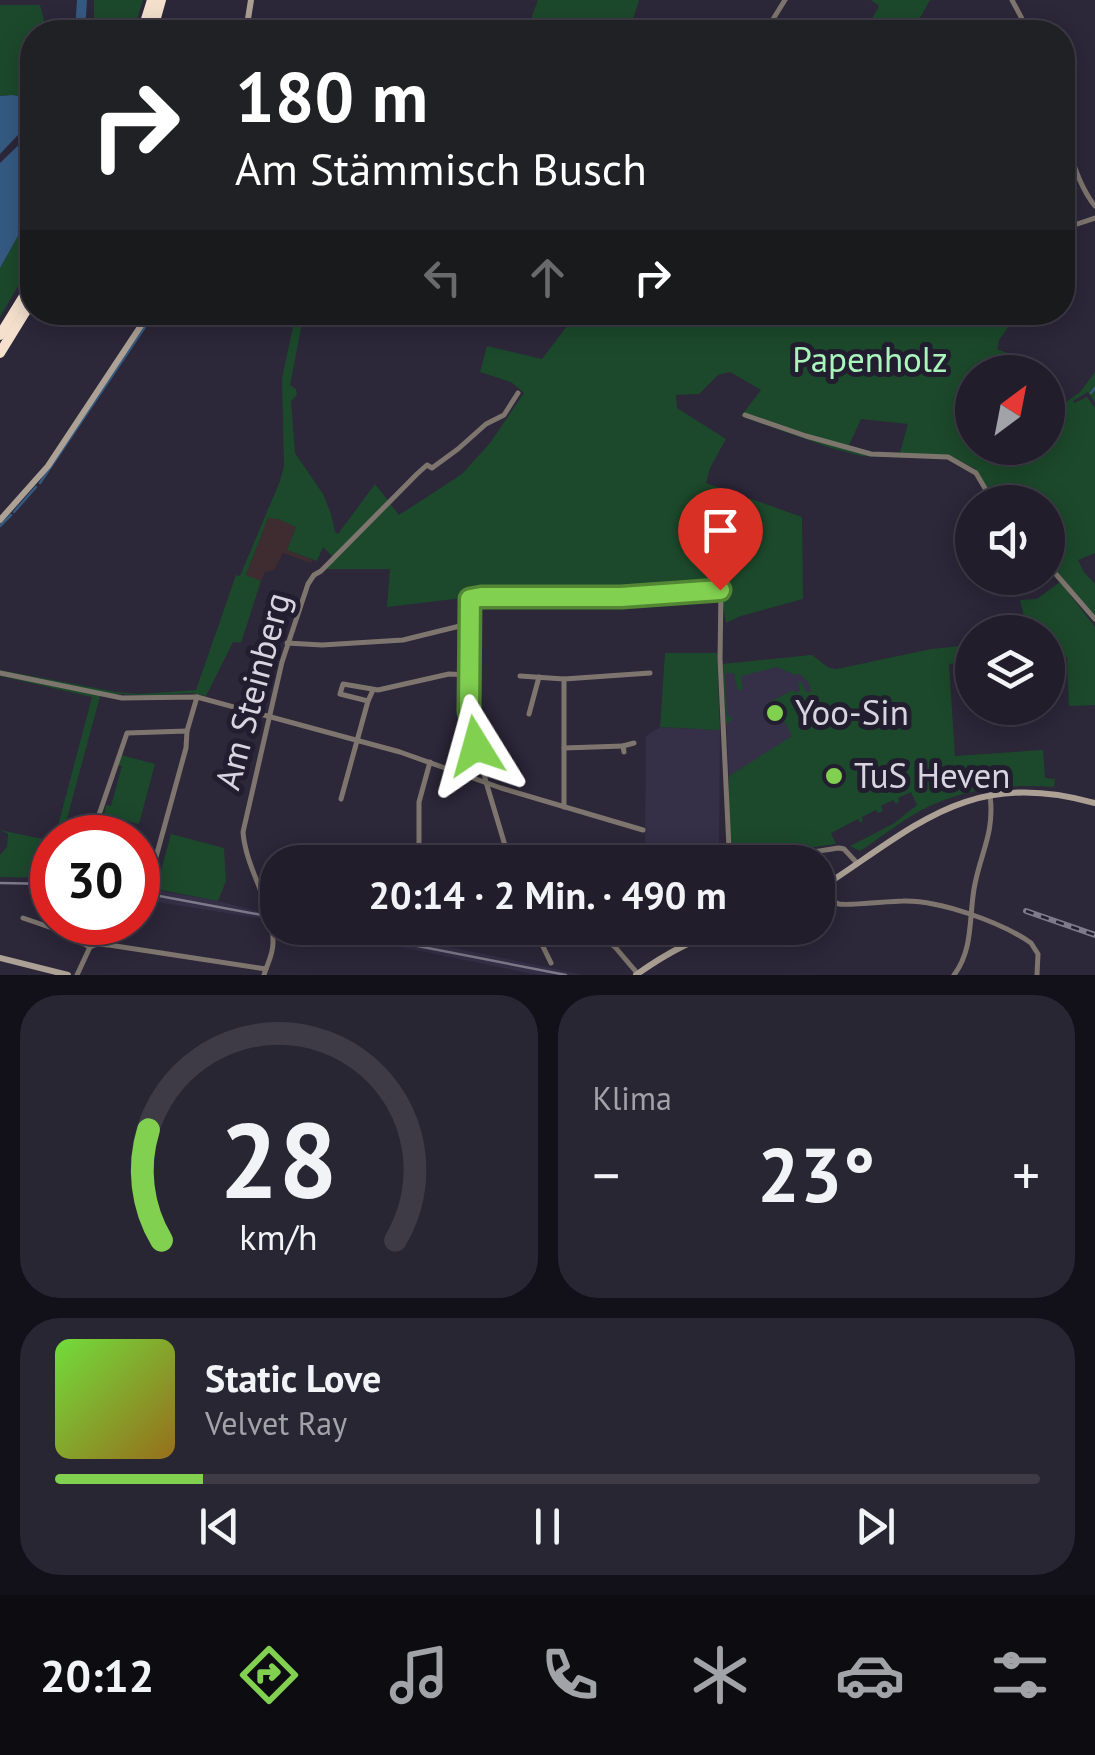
<!DOCTYPE html>
<html lang="de">
<head>
<meta charset="utf-8">
<style>
  :root { --surface:#211d2b; --page:#292633; --text:#f1f3f6; --muted:#a2a2a9; --line:#3e3b47; --accent:#81d050 }
  body { margin:0; font-family:"PT Sans",sans-serif; background:var(--page); color:var(--text); height:100vh; display:flex; flex-direction:column; font-size:38px; white-space:nowrap }
  * { box-sizing:border-box; margin:0 }
  p { font-size:32px; color:var(--muted) }
  .icon { flex:none; width:55px; height:55px; fill:none; stroke:currentColor; stroke-width:2; stroke-linecap:round; stroke-linejoin:round }
  .map { position:relative; height:975px; overflow:hidden }
  .panel { display:flex; flex-direction:column; gap:20px; padding:20px; background:#121018; flex:1 }
  .panel>* { flex:none }
  .hud { position:absolute; left:20px; top:20px; width:1055px; height:305px; border-radius:40px; box-shadow:0 5px 25px #0003,0 0 0 2px var(--line); background:#202124; color:#fff; overflow:hidden }
  .needle { width:65px; rotate:32deg }
  .buttons { position:absolute; left:955px; top:355px; display:grid; gap:20px }
  .buttons a { display:grid; place-items:center; width:110px; height:110px; border-radius:50%; background:var(--surface); box-shadow:0 5px 25px #0003,0 0 0 2px var(--line); font-size:50px }
  .speed { position:absolute; left:30px; top:815px; display:flex; gap:20px; font-size:50px; font-weight:700; text-align:center }
  .speed>* { display:grid; place-content:center; width:130px; height:130px; border-radius:50%; background:var(--surface); box-shadow:0 5px 25px #0003,0 0 0 2px var(--line); line-height:1 }
  .speed .limit { border:15px solid #d22; background:#fff; color:#111 }
  .pin { position:absolute; display:grid; place-items:center; width:85px; height:85px; color:#fff; margin:-102px -42px; border-radius:50% 50% 50% 0; rotate:-45deg; box-shadow:0 0 10px #0007 }
  .pin .icon { rotate:45deg }
  .me { position:absolute; width:110px; margin:-55px; rotate:352deg; stroke-linejoin:round; filter:drop-shadow(0 0 8px #0008) }
  .turn { display:flex; align-items:center; gap:35px; height:210px; padding:0 50px; font-size:45px }
  .turn .icon { width:130px; height:130px; stroke-width:2.5 }
  .turn b { display:block; font-size:70px; line-height:85px }
  .lanes { display:flex; align-items:center; height:95px; padding:0 50px; background:#0003; justify-content:center; gap:50px; direction:ltr }
  .lanes .off { opacity:.35 }
  .big { font-size:75px; font-weight:700; line-height:1.1 }
  .panel .card { flex:1; display:flex; flex-direction:column; justify-content:center; gap:15px; min-width:0; padding:0 35px; border-radius:40px; background:var(--page) }
  .panel .dial { align-items:center; gap:0 }
  .dial svg { height:260px; overflow:visible; fill:none; stroke:var(--line); stroke-width:7; stroke-linecap:round; text-anchor:middle }
  .dial text { fill:var(--text); stroke:none }
  .song { display:flex; align-items:center; gap:30px }
  .cover { width:120px; height:120px; border-radius:15px; background:linear-gradient(135deg,hsl(100 70% 55%),hsl(40 70% 35%)) }
  .played { height:10px; border-radius:5px; background:linear-gradient(90deg,var(--accent) 15%,var(--line) 15%) }
  .keys { display:flex; justify-content:space-around; direction:ltr }
  .heat { display:flex; justify-content:space-between; align-items:center; font-size:55px; direction:ltr }
  .panel .tiles { flex:1; display:grid; gap:20px; grid-template-columns:1fr 1fr }
  .card:last-child { grid-column:span 2 }
  .trip { position:absolute; left:260px; top:845px; width:575px; height:100px; border-radius:40px; background:var(--surface); box-shadow:0 5px 25px #0003,0 0 0 2px var(--line); font-weight:700; line-height:100px; text-align:center }
  .menu { display:flex; height:160px; justify-content:space-around; align-items:center; background:#0d0c11; color:var(--muted) }
  .menu .icon { width:70px; height:70px }
  .menu .active { color:var(--accent) }
  .menu b { font-size:45px; color:var(--text) }
  .map>svg:first-child { display:block }
  .built { fill:#352f47 }
  .industrial { fill:#3f2c31 }
  .green { fill:#1c492b; fill-rule:evenodd }
  .water { fill:#355a82 }
  .lines { fill:none; stroke-linecap:round; stroke-linejoin:round }
  .stream { stroke:#355a82; stroke-width:2.5 }
  .river { stroke:#355a82; stroke-width:10 }
  .street { stroke:#7e766e; stroke-width:5 }
  .secondary { stroke:#ada195; stroke-width:6 }
  .highway { stroke:#f4e0cd; stroke-width:10 }
  .tram { stroke:#7e7a89; stroke-width:2.5 }
  .rail-casing { stroke:#7e7a89; stroke-width:6 }
  .rail { stroke:#221e2f; stroke-width:2.5; stroke-dasharray:8; stroke-linecap:butt }
  .route-casing { stroke:#548734; stroke-width:25 }
  .route { stroke:#81d050; stroke-width:18 }
  .poi-dot { fill:#81d050; stroke:#221e2f; stroke-width:4 }
  .labels { text-anchor:middle; stroke-width:10; stroke-linejoin:round; paint-order:stroke }
  .park-label { font-size:35px; fill:#a9f5bc; stroke:#221e2f }
  .street-label { font-size:35px; fill:#d8d5e1; stroke:#221e2f }
  .poi-label { font-size:35px; fill:#d8d5e1; stroke:#221e2f; text-anchor:start }
</style>
</head>
<body>
<div class="map">
<svg width="1095" height="975" viewBox="0 0 1095 975">
  <rect width="100%" height="100%" fill="#2c2739"/>
  <g class="built">
    <polygon points="812,655 839,709 729,776 723,664"/>
    <polygon points="660,727 720,730 719,858 647,862 645,833 646,736"/>
    <polygon points="138,887 218,901 271,915 277,914 277,921 138,899"/>
    <polygon points="306,928 358,928 584,975 538,975"/>
  </g>
  <polygon class="industrial" points="269,515 296,527 287,550 313,560 311,563 283,553 274,570 265,572 261,581 246,576"/>
  <g class="green">
    <polygon points="94,0 143,0 133,32 94,32"/>
    <polygon points="538,0 639,0 629,32 545,32 527,29"/>
    <polygon points="871,0 930,0 912,32 885,32 869,24 879,6"/>
    <polygon points="0,5 40,5 47,32 32,32 32,98 12,95 0,96"/>
    <polygon points="32,211 32,262 0,317 0,268"/>
    <path d="M296,313H304L290,385L296,389L297,395L291,401L295,453L323,494L331,514L335,532L338,534L375,484L399,515L462,474L490,443L524,393L511,382L480,372L487,346L542,359L577,313H1018L999,340L997,349L1010,354L1009,360L1023,372H972V448H1048V397L1059,407L1080,392L1095,372V403L1088,392L1073,401L1074,403L1087,397L1095,408V553L1078,560L1084,572L1095,584V615L1048,561V552L1067,538L1045,499L1040,502H991L973,472L976,469L949,455L916,458L862,456L831,448L746,418L741,416L761,390L730,372L718,375L699,394L676,395L677,408L726,439L710,468L706,483L802,517L803,599L741,616L726,623L720,589L599,596H479L387,607L390,569H326L335,559L323,547L317,561L287,550L296,527L278,519L268,518L246,575L261,581L241,643L233,642L206,696L191,693L152,696L101,693L62,837H55L92,697L0,676V670L116,692L139,694L196,690L236,575L240,576L280,481L284,466L282,378ZM861,419L908,424L899,456L858,452V448L849,445Z"/>
    <polygon points="1060,582 1095,627 1095,705 1069,706 1067,657 1048,657 1048,632 1028,632 1020,600 1037,599"/>
    <path d="M972,645V662L949,664L955,756L1043,750L1045,778L1055,779L1054,787C1013,784 971,787 932,805C907,816 883,836 860,851L850,846L893,824L917,805L911,792L898,798L899,802L896,804L893,800L881,806L883,811L878,813L876,810L862,817L863,821L860,823L858,819L831,833L836,844C819,846 744,859 734,847C727,838 729,789 729,776L792,736L778,709L774,711L770,702L793,690L796,693L800,690L798,681L802,683L806,692H811L809,683L799,673L795,675L777,667L741,676L743,689L738,691L734,673H725L727,716L732,717V720L726,724L723,664L812,655L829,668L837,669L931,649Z"/>
    <polygon points="665,653 717,653 720,730 660,727"/>
    <polygon points="121,755 155,764 139,824 104,815 106,805 111,806 122,766 118,765"/>
    <polygon points="0,830 52,841 52,868 50,878 0,877 0,855 7,847 8,834"/>
    <polygon points="171,834 224,848 226,881 218,901 156,889"/>
  </g>
  <g class="water">
    <polygon points="12,95 32,98 32,120 0,154 0,96"/>
    <polygon points="32,132 32,211 0,268 0,163"/>
  </g>
  <g class="lines">
    <g class="stream">
      <polyline points="1091,393 1095,388"/>
      <polyline points="40,483 155,312"/>
      <polyline points="14,512 36,487"/>
      <polyline points="0,526 11,515"/>
    </g>
    <polyline class="river" points="80,32 82,0"/>
    <g class="street">
      <polyline points="1012,0 1029,32"/>
      <polyline points="765,32 785,0"/>
      <path d="M1062,129C1071,155 1078,185 1095,206"/>
      <polyline points="1062,229 1095,218"/>
      <polyline points="745,415 806,436 871,454 948,457 976,473 993,502"/>
      <polyline points="1048,565 1095,619"/>
      <polyline points="287,643 322,645 403,640 468,624"/>
      <polyline points="0,673 122,698 197,697 400,752 501,788 643,830"/>
      <polyline points="520,676 564,679"/>
      <polyline points="368,701 340,694 343,684 378,690 449,674 469,675"/>
      <polyline points="529,714 539,677"/>
      <polyline points="187,731 197,697"/>
      <polyline points="564,748 623,746"/>
      <polyline points="624,752 623,746 634,743"/>
      <polyline points="341,799 368,701 373,690"/>
      <polyline points="564,807 564,679 650,673"/>
      <polyline points="91,838 127,733 187,731 186,748 156,857 138,856"/>
      <polyline points="419,862 419,802 430,762"/>
      <path d="M510,862L486,782L470,713V599L481,597H621L721,590L720,659L729,848C747,866 813,851 839,848L844,849L857,863"/>
      <path d="M822,887C826,893 831,902 839,904C849,906 889,901 903,901C939,900 1001,922 1031,943L1038,954L1037,975"/>
      <polyline points="23,918 58,930 90,947 97,944 109,945 266,969"/>
      <polyline points="534,928 551,963"/>
      <polyline points="587,928 615,947 638,974"/>
      <polyline points="77,975 90,947"/>
      <path d="M264,975C267,964 273,955 273,943C274,904 246,871 243,832L282,662L308,584L314,575L321,571L417,474L427,465L432,468L458,449L486,424L504,415L518,393"/>
      <path d="M954,975C973,950 969,919 974,889C980,853 995,834 990,795"/>
    </g>
    <g class="secondary">
      <polyline points="250,32 248,19 251,0"/>
      <polyline points="0,520 48,466 150,312"/>
      <path d="M818,890C917,826 968,768 1095,803"/>
      <polyline points="0,958 68,975"/>
      <path d="M636,975C665,954 694,938 729,928"/>
    </g>
    <g class="highway">
      <polyline points="142,32 152,0"/>
      <polyline points="152,32 161,0"/>
      <polyline points="0,335 32,283"/>
      <polyline points="0,353 32,301"/>
    </g>
    <g class="tram">
      <polyline points="0,883 52,884"/>
      <polyline points="138,892 278,918"/>
      <polyline points="325,928 566,975"/>
    </g>
    <defs>
      <polyline id="rail" points="1026,911 1095,935"/>
    </defs>
    <use href="#rail" class="rail-casing"/>
    <use href="#rail" class="rail"/>
  </g>
  <g class="lines">
    <defs>
      <polyline id="route" points="476,746 469,711 470,599 481,597 621,597 720,590"/>
    </defs>
    <use href="#route" class="route-casing"/>
    <use href="#route" class="route"/>
  </g>
  <g class="poi-dot">
    <circle cx="775" cy="713" r="10"/>
    <circle cx="834" cy="776" r="10"/>
  </g>
  <g class="labels">
    <g class="park-label">
      <text x="870" y="372">Papenholz</text>
    </g>
    <g class="street-label">
      <text transform="translate(253 691) rotate(-75)" y="12">Am Steinberg</text>
    </g>
    <g class="poi-label">
      <text x="795" y="725">Yoo-Sin</text>
      <text x="854" y="788">TuS Heven</text>
    </g>
  </g>
</svg>
<div class="buttons">
<a><svg class="needle" viewBox="-14 -14 28 28"><path d="M0-13l5 13h-10z" fill="#e53935"/><path d="M0 13l5-13h-10z" fill="#a2a2a9"/></svg></a>
<a><svg class="icon" aria-label="sound" viewBox="0 0 24 24"><path d="M4 9h4l5-4v14l-5-4H4zM17 9q2 3 0 6"/></svg></a>
<a><svg class="icon" aria-label="layers" viewBox="0 0 24 24"><path d="M12 4l9 5-9 5-9-5zM3 14l9 5 9-5"/></svg></a>
</div>
<div class="speed"><div class="limit">30</div></div>
<div class="pin" style="left:720px;top:590px;background:#d93025"><svg class="icon" aria-label="arrive" viewBox="0 0 24 24"><path d="M6 21V4h12l-3 4 3 4H6"/></svg></div>
<svg class="me" style="left:476px;top:746px" viewBox="-20 -20 40 40"><path d="M0-17L14 15 0 8-14 15z" fill="#81d050" stroke="#fff" stroke-width="4"/></svg>
<div class="trip">20:14 · 2 Min. · 490 m</div>
<div class="hud">
<div class="turn"><svg class="icon" aria-label="right" viewBox="0 0 24 24"><path d="M7 20v-9h11M14 6l5 5-5 5"/></svg><div><b>180 m</b>Am Stämmisch Busch</div></div>
<div class="lanes"><svg class="icon off" aria-label="left" viewBox="0 0 24 24"><path d="M17 20v-9H6M10 6l-5 5 5 5"/></svg><svg class="icon off" aria-label="ahead" viewBox="0 0 24 24"><path d="M12 20V5M6 11l6-6 6 6"/></svg><svg class="icon" aria-label="right" viewBox="0 0 24 24"><path d="M7 20v-9h11M14 6l5 5-5 5"/></svg></div>
</div>
</div>
<section class="panel">
<div class="tiles">
<div class="card dial"><svg viewBox="0 0 100 80">
<path d="M14 69A42 42 0 1 1 86 69"/>
<path d="M14 69A42 42 0 0 1 10 35" stroke="#81d050"/>
<text x="50" y="56" font-size="32" font-weight="700">28</text>
<text x="50" y="72" font-size="11">km/h</text>
</svg></div>
<div class="card"><p>Klima</p>
<div class="heat"><a>−</a><b class="big">23°</b><a>+</a></div>
</div>
<div class="card">
<div class="song"><i class="cover"></i><div><b>Static Love</b><p>Velvet Ray</p></div></div>
<div class="played"></div>
<div class="keys"><svg class="icon" aria-label="previous" viewBox="0 0 24 24"><path d="M18 5L8 12l10 7zM5 5v14"/></svg><svg class="icon" aria-label="pause" viewBox="0 0 24 24"><path d="M8 5v14M16 5v14"/></svg><svg class="icon" aria-label="next" viewBox="0 0 24 24"><path d="M6 5l10 7-10 7zM19 5v14"/></svg></div>
</div>
</div>
</section>
<nav class="menu">
<b>20:12</b>
<svg class="icon active" aria-label="directions" viewBox="0 0 24 24"><path d="M12 3l9 9-9 9-9-9zM9 14v-3h6M13 9l2 2-2 2"/></svg>
<svg class="icon" aria-label="music" viewBox="0 0 24 24"><path d="M9 18V5l10-2v13"/><circle cx="6" cy="18" r="3"/><circle cx="16" cy="16" r="3"/></svg>
<svg class="icon" aria-label="phone" viewBox="0 0 24 24"><path d="M5 4h4l2 5-3 2q2 4 5 5l2-3 5 2v4C11 20 4 13 5 4z"/></svg>
<svg class="icon" aria-label="climate" viewBox="0 0 24 24"><path d="M12 3v18M4 7l16 10M4 17L20 7"/></svg>
<svg class="icon" aria-label="car" viewBox="0 0 24 24"><path d="M5 17H2v-5l4-1 3-4h7l3 4 3 1v5h-3M9 17h6M6 11h13"/><circle cx="7" cy="17" r="2"/><circle cx="17" cy="17" r="2"/></svg>
<svg class="icon" aria-label="filters" viewBox="0 0 24 24"><path d="M4 7h16M4 17h16"/><circle cx="9" cy="7" r="2"/><circle cx="15" cy="17" r="2"/></svg>
</nav>
</body>
</html>
